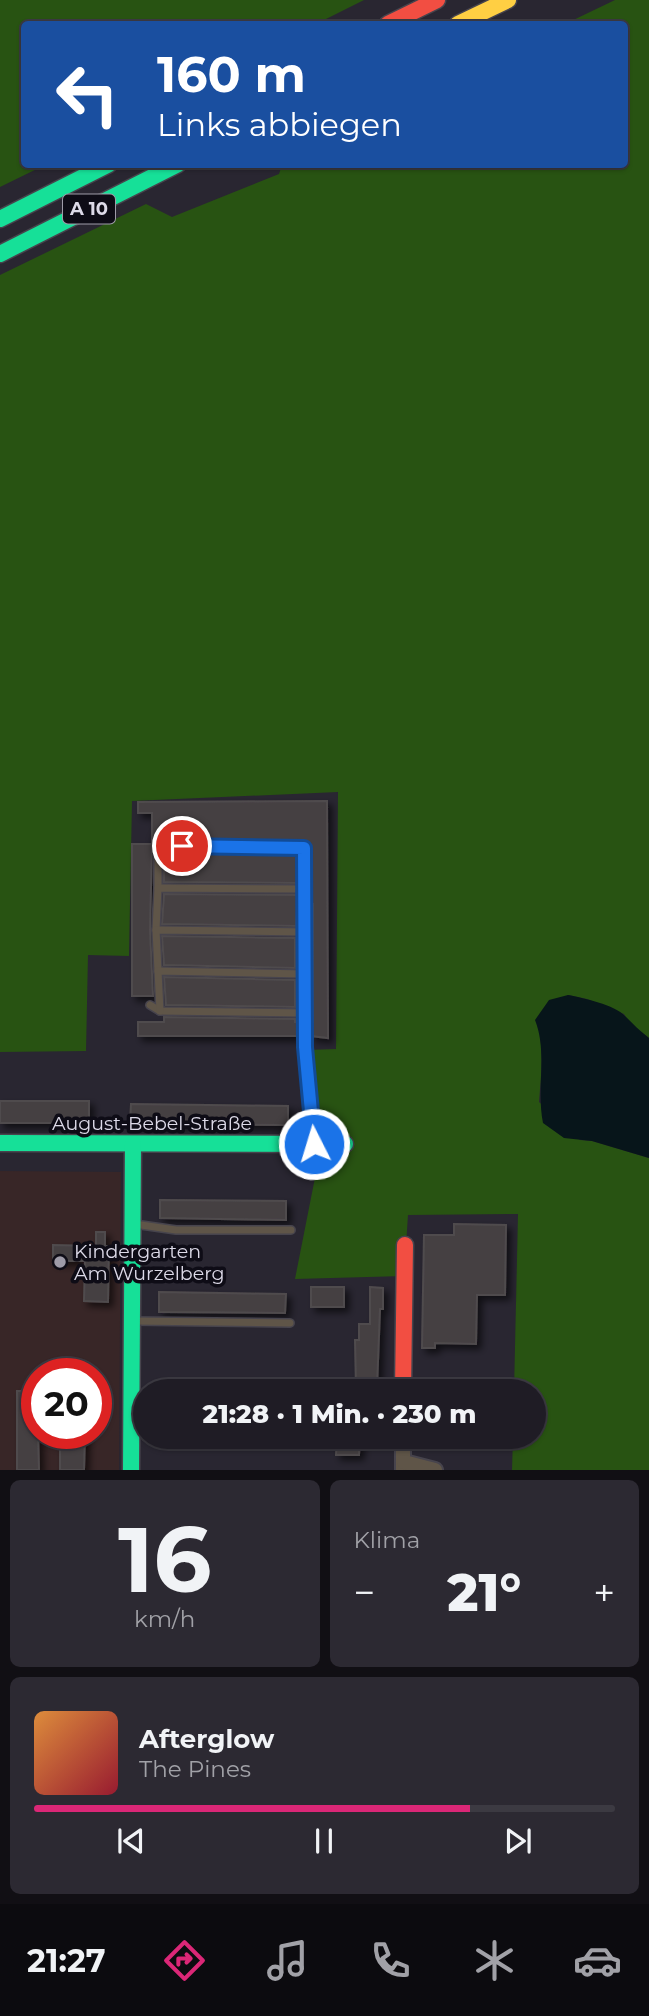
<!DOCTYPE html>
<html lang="de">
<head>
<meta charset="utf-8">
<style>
  :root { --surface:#1f1c25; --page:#2c2932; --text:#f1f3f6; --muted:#a1a1a7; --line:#3c3a42; --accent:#db2777 }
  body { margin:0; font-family:Montserrat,sans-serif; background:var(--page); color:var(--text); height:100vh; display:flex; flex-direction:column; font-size:26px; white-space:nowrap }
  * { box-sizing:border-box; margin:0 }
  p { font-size:23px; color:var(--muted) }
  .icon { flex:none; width:38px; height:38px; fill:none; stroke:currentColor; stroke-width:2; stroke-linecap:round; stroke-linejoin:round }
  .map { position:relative; height:1470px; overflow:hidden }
  .details { display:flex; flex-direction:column; gap:10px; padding:10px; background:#110f14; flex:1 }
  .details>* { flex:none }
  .top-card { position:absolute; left:21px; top:21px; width:607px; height:147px; border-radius:7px; box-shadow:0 2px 5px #0004,0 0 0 2px var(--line); background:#1a4fa0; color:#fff; overflow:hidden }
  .speed { position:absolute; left:21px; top:1358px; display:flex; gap:14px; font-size:35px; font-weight:700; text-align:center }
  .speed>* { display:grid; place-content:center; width:91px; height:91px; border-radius:50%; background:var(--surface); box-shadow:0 2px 5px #0004,0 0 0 2px var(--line); line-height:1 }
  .speed .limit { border:10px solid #d22; background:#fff; color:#111 }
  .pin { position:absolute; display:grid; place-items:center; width:60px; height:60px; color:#fff; margin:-30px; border:4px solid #fff; border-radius:50%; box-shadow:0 2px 7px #0007 }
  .me { position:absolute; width:77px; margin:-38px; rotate:355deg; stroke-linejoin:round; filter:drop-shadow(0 0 5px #0008) }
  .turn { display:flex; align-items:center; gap:24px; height:147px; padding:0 21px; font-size:32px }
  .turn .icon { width:91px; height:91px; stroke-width:2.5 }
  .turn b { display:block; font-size:49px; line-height:60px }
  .big { font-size:52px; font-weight:800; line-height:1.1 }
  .details .card { flex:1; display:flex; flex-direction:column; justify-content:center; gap:10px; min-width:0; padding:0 24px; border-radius:10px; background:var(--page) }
  .details .dial { align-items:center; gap:0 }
  .dial b { font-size:91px; line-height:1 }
  .song { display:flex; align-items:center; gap:21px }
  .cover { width:84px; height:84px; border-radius:10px; background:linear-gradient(135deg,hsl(30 70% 55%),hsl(350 70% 35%)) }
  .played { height:7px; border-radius:4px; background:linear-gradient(90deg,var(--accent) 75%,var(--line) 75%) }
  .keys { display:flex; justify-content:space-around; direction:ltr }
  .heat { display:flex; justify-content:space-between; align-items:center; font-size:38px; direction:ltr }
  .details .tiles { flex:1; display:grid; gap:10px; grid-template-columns:1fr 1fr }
  .card:last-child { grid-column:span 2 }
  .trip { position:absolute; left:133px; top:1379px; width:413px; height:70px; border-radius:35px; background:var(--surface); box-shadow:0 2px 5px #0004,0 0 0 2px var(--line); font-weight:800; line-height:70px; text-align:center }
  .dock { display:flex; height:112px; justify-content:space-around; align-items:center; background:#0c0b0f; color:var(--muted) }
  .dock .icon { width:49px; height:49px }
  .dock .current { color:var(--accent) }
  .dock b { font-size:32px; color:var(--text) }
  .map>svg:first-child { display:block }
  .education { fill:#382627; fill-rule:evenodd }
  .forest { fill:#285312 }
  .water { fill:#07151a }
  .building { fill:#454043; stroke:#504b4d; stroke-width:2; filter:url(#shadow) }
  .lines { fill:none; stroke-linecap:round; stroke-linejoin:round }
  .lane-casing { stroke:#47444d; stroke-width:10 }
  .street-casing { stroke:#47444d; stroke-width:18 }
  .fast-casing { stroke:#47444d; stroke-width:19 }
  .slow-casing { stroke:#47444d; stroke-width:19 }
  .jam-casing { stroke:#47444d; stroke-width:19 }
  .lane { stroke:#5f5548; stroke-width:7 }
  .street { stroke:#5f5548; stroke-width:14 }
  .fast { stroke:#16e098; stroke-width:16 }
  .slow { stroke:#ffcf43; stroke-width:16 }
  .jam { stroke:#f24e42; stroke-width:16 }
  .route-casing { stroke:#114b97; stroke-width:18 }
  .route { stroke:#1a73e8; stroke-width:12 }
  .poi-dot { fill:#9e9ba8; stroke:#0e0c16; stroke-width:2.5 }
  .labels { text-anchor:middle; stroke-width:7; stroke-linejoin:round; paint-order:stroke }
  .shield { fill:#0e0c16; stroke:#9f9ca9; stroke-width:2 }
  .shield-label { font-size:18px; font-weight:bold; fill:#dddae8 }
  .street-label { font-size:19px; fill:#dddae8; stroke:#0e0c16 }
  .poi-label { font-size:19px; fill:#dddae8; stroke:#0e0c16; text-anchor:start }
</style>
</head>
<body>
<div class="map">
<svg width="649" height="1470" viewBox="0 0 649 1470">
  <defs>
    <filter id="shadow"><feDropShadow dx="4.5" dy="4.5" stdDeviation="3.5" flood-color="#0009"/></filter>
  </defs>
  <rect width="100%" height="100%" fill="#292631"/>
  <path class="education" d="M0,1171L121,1172L119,1470H0ZM37,1374H96V1433H37Z"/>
  <g class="forest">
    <polygon points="0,0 364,0 316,24 24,24 24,164 45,165 0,187"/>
    <path d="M615,0H649V1038L630,1024L624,1014L587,999L568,995L536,1020C545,1046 541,1075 539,1102L580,1140L592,1141L649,1158V1470H512L513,1437H534V1391H514L518,1214L408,1215L404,1276L295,1279L324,1132L307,1050L336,1049L338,792L132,801L129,956L88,955L86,1051L0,1052V275L146,204L172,217L279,174L282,165L625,164V24H565Z"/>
  </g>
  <path class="water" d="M568,995C583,998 615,1005 625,1016C633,1024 640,1031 649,1038V1158L592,1141L564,1138L543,1123C536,1088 548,1053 535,1020L549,1000Z"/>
  <g class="building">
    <polygon points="327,801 328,1038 311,1036 311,1022 313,1022 313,904 310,904 310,846 305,841 154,841 152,846 150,930 153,996 132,996 132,844 152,844 152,813 138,813 138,802"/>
    <polygon points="164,852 298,853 298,883 164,882"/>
    <polygon points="164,894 298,895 296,926 162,924"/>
    <polygon points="162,936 295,938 295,968 164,965"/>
    <polygon points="164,977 295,980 295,1007 166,1005"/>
    <polygon points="164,1017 295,1019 295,1022 299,1022 299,1036 138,1036 138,1022 164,1022"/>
    <rect x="0" y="1101" width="89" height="22"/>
    <polygon points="131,1104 288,1106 288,1125 130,1124"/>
    <polygon points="160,1200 286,1201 286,1220 160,1218"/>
    <polygon points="454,1224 506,1225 505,1295 477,1295 476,1344 435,1343 435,1348 422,1348 424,1235 454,1235"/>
    <polygon points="96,1232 105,1232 105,1246 109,1246 108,1302 84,1301 85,1261 53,1261 53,1245 96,1246"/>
    <rect x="311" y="1287" width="33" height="20"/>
    <polygon points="370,1287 383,1288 383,1309 380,1309 377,1388 356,1388 355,1340 359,1340 359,1324 370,1324"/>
    <polygon points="159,1292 286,1294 285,1313 159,1312"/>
    <polygon points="17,1391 37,1391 39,1470 17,1470"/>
    <polygon points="60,1433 85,1433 84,1470 60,1470"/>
    <polygon points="337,1437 360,1437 359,1455 336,1455"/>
  </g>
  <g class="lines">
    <defs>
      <g id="lane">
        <polyline points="158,888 158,846 304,847 305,1047 314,1141"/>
        <polyline points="156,930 158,888 304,889"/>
        <polyline points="158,971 156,930 305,932"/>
        <polyline points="150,1005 160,1011 305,1013"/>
        <polyline points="160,1011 158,971 305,974"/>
        <polyline points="134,1224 176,1230 291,1230"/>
        <polyline points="133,1321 290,1323"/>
      </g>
      <g id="street">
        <polyline points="403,1437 403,1470"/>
        <polyline points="404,1462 435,1470"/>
      </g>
      <g id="fast">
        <polyline points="0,219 109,164"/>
        <polyline points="0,254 178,164"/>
        <polyline points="0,1143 345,1144"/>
        <polyline points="131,1470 133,1144"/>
      </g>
      <polyline id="slow" points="458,24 508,0"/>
      <g id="jam">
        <polyline points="388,24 437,0"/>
        <polyline points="403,1391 405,1245"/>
      </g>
    </defs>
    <use href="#lane" class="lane-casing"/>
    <use href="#street" class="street-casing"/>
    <use href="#fast" class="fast-casing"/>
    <use href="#slow" class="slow-casing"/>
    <use href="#jam" class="jam-casing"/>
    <use href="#lane" class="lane"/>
    <use href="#street" class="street"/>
    <use href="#fast" class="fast"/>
    <use href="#slow" class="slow"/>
    <use href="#jam" class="jam"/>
  </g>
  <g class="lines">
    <defs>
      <polyline id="route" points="182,846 304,848 305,1047 314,1144"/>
    </defs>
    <use href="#route" class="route-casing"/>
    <use href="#route" class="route"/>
  </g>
  <circle class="poi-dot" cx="60" cy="1262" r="7"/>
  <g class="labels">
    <rect class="shield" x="63" y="194.5" width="52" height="29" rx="5"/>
    <g class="shield-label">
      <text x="89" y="215">A 10</text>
    </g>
    <g class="street-label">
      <text x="152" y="1130">August-Bebel-Straße</text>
    </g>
    <g class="poi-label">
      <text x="74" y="1258">Kindergarten<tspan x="74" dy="22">Am Wurzelberg</tspan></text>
    </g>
  </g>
</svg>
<div class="speed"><div class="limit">20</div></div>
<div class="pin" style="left:182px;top:846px;background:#d93025"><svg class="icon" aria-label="arrive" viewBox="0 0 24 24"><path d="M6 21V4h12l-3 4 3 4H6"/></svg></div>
<svg class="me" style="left:314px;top:1144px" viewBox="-20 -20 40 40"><circle r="17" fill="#1a73e8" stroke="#fff" stroke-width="3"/><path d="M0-11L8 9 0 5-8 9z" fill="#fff"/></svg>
<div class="trip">21:28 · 1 Min. · 230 m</div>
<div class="top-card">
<div class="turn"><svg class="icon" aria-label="left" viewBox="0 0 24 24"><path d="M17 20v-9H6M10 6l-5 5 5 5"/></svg><div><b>160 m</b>Links abbiegen</div></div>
</div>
</div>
<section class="details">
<div class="tiles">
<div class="card dial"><b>16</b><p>km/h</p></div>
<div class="card"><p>Klima</p>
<div class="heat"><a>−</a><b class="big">21°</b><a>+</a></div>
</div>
<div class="card">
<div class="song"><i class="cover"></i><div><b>Afterglow</b><p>The Pines</p></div></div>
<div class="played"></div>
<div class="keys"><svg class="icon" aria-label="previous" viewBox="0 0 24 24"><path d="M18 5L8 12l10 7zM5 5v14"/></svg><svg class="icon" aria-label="pause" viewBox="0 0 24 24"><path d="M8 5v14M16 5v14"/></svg><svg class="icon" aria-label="next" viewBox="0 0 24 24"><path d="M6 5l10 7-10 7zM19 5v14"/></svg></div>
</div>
</div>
</section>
<nav class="dock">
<b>21:27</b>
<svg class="icon current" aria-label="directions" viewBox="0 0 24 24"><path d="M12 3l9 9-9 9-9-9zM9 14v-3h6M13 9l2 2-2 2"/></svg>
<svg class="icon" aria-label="music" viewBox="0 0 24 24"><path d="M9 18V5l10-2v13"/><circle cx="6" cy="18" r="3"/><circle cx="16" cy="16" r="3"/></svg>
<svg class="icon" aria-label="phone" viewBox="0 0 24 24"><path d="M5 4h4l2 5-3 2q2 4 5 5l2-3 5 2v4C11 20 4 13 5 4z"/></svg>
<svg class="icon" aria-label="climate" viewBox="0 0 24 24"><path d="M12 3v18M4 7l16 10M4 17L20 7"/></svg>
<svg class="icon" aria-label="car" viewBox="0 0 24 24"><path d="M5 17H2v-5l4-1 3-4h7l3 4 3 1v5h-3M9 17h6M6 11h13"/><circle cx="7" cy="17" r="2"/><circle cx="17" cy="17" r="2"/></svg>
</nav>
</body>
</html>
